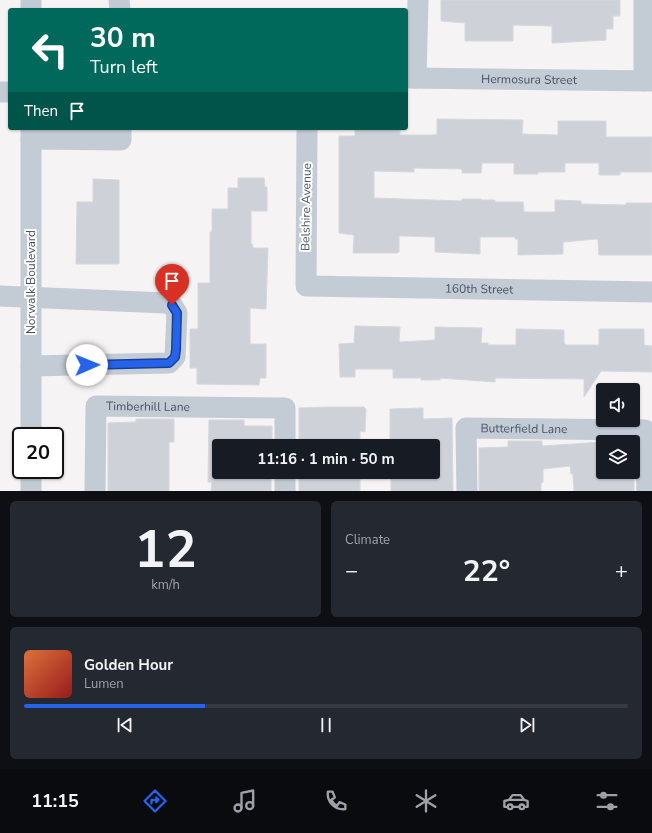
<!DOCTYPE html>
<html lang="en">
<head>
<meta charset="utf-8">
<style>
  :root { --surface:#171b24; --page:#242831; --text:#f1f3f6; --muted:#9ea1a6; --line:#363941; --accent:#2563eb }
  body { margin:0; font-family:"Nunito Sans",sans-serif; background:var(--page); color:var(--text); height:100vh; display:flex; flex-direction:column; font-size:15px; white-space:nowrap }
  * { box-sizing:border-box; margin:0 }
  p { font-size:13px; color:var(--muted) }
  .icon { flex:none; width:22px; height:22px; fill:none; stroke:currentColor; stroke-width:2; stroke-linecap:round; stroke-linejoin:round }
  .map { position:relative; height:491px; overflow:hidden }
  .side { display:flex; flex-direction:column; gap:10px; padding:10px; background:#0d0f14; flex:1 }
  .side>* { flex:none }
  .banner { position:absolute; left:8px; top:8px; width:400px; height:122px; border-radius:4px; box-shadow:0 1px 3px #0004; background:#00695c; color:#fff; overflow:hidden }
  .tools { position:absolute; left:596px; top:383px; display:grid; gap:8px }
  .tools a { display:grid; place-items:center; width:44px; height:44px; border-radius:4px; background:var(--surface); box-shadow:0 1px 3px #0004; font-size:20px }
  .speed { position:absolute; left:12px; top:427px; display:flex; gap:8px; font-size:20px; font-weight:700; text-align:center }
  .speed>* { display:grid; place-content:center; width:52px; height:52px; border-radius:50%; background:var(--surface); box-shadow:0 1px 3px #0004; line-height:1 }
  .speed .limit { border:2px solid #111; border-radius:6px; background:#fff; color:#111 }
  .pin { position:absolute; display:grid; place-items:center; width:34px; height:34px; color:#fff; margin:-41px -17px; border-radius:50% 50% 50% 0; rotate:-45deg; box-shadow:0 0 4px #0007 }
  .pin .icon { rotate:45deg }
  .me { position:absolute; width:44px; margin:-22px; rotate:89deg; stroke-linejoin:round; filter:drop-shadow(0 0 3px #0008) }
  .turn { display:flex; align-items:center; gap:14px; height:84px; padding:0 16px; font-size:18px }
  .turn .icon { width:52px; height:52px; stroke-width:2.5 }
  .turn b { display:block; font-size:28px; line-height:34px }
  .then { display:flex; align-items:center; height:38px; padding:0 16px; background:#0003; gap:8px; font-size:15px }
  .big { font-size:30px; font-weight:700; line-height:1.1 }
  .side .card { flex:1; display:flex; flex-direction:column; justify-content:center; gap:6px; min-width:0; padding:0 14px; border-radius:6px; background:var(--page) }
  .side .dial { align-items:center; gap:0 }
  .dial b { font-size:52px; line-height:1 }
  .song { display:flex; align-items:center; gap:12px }
  .cover { width:48px; height:48px; border-radius:6px; background:linear-gradient(135deg,hsl(20 70% 55%),hsl(0 70% 35%)) }
  .played { height:4px; border-radius:2px; background:linear-gradient(90deg,var(--accent) 30%,var(--line) 30%) }
  .keys { display:flex; justify-content:space-around; direction:ltr }
  .heat { display:flex; justify-content:space-between; align-items:center; font-size:22px; direction:ltr }
  .side .tiles { flex:1; display:grid; gap:10px; grid-template-columns:1fr 1fr }
  .card:last-child { grid-column:span 2 }
  .trip { position:absolute; left:212px; top:439px; width:228px; height:40px; border-radius:4px; background:var(--surface); box-shadow:0 1px 3px #0004; font-weight:700; line-height:40px; text-align:center }
  .dock { display:flex; height:64px; justify-content:space-around; align-items:center; background:#090b0e; color:var(--muted) }
  .dock .icon { width:28px; height:28px }
  .dock .on { color:var(--accent) }
  .dock b { font-size:18px; color:var(--text) }
  .map>svg:first-child { display:block }
  .building { fill:#ced1d8; stroke:#d6d8de }
  .lines { fill:none; stroke-linecap:round; stroke-linejoin:round }
  .minor { stroke:#c3cbd5; stroke-width:21 }
  .route-casing { stroke:#184099; stroke-width:10 }
  .route { stroke:#2563eb; stroke-width:7 }
  .labels { text-anchor:middle; stroke-width:4; stroke-linejoin:round; paint-order:stroke }
  .street-label { font-size:12px; fill:#485362; stroke:#fff }
</style>
</head>
<body>
<div class="map">
<svg width="652" height="491" viewBox="0 0 652 491">
  <rect width="100%" height="100%" fill="#f5f3f3"/>
  <g class="building">
    <polygon points="441,0 620,0 620,16 613,16 613,29 606,29 606,40 552,43 552,26 513,25 513,41 465,41 465,23 441,21"/>
    <polygon points="437,119 523,120 522,134 558,135 558,121 606,121 606,137 652,137 652,172 620,172 620,175 599,175 599,163 565,163 565,172 538,172 538,174 514,174 514,163 482,163 481,173 462,173 462,169 414,168 414,172 374,171 374,198 462,201 462,199 481,199 481,200 495,200 495,202 523,202 524,212 555,212 555,200 581,201 581,204 626,205 626,203 652,203 652,255 599,255 598,240 597,239 563,242 563,254 518,255 518,239 515,239 515,237 480,237 480,254 435,252 435,237 403,236 399,236 399,252 397,253 353,253 354,235 339,233 339,136 355,136 355,128 400,128 400,135 433,135 437,134"/>
    <polygon points="238,178 264,178 265,187 267,187 267,211 251,211 251,244 252,244 253,248 268,248 266,309 250,308 250,344 266,344 266,378 260,378 259,385 197,384 197,368 190,368 190,329 198,329 198,283 210,283 210,232 212,232 212,209 228,209 228,188 238,188"/>
    <polygon points="93,179 119,180 119,264 76,264 77,202 93,202"/>
    <polygon points="355,326 400,327 399,342 435,340 435,327 482,328 481,343 488,343 488,345 516,345 516,329 564,330 564,343 566,345 599,345 599,329 644,329 644,345 652,346 652,372 601,371 584,397 584,379 495,378 495,382 440,378 440,380 421,380 421,378 393,378 393,369 355,369 355,377 340,377 339,344 354,343"/>
    <polygon points="328,407 364,407 366,409 365,432 360,431 360,446 299,446 299,408"/>
    <polygon points="423,408 423,419 452,418 453,491 391,491 391,472 433,472 433,446 390,446 390,409"/>
    <polygon points="136,419 174,419 174,442 169,442 169,491 108,491 108,423 136,422"/>
    <polygon points="209,420 244,420 244,426 272,426 272,446 219,446 219,472 271,472 271,491 211,491 212,482 208,482"/>
    <polygon points="508,441 542,441 542,446 603,442 603,472 634,472 634,491 574,491 573,474 571,474 570,466 543,469 543,482 541,483 541,491 479,491 479,448 508,447"/>
    <rect x="299" y="472" width="61" height="19"/>
  </g>
  <g class="lines">
    <g class="minor">
      <polyline points="119,0 120,10"/>
      <polyline points="31,10 31,0"/>
      <path id="s1" d="M406,78L652,81"/>
      <polyline points="416,78 418,0"/>
      <polyline points="644,81 644,0"/>
      <polyline points="0,92 10,92"/>
      <path id="s2" d="M307,128L306,286L652,292"/>
      <polyline points="31,139 121,140 121,128"/>
      <polyline points="0,296 166,303 172,305 177,313 175,357 169,363 31,366"/>
      <polyline points="31,436 31,128"/>
      <polyline points="31,491 31,470"/>
      <path id="s3" d="M95,491L96,406L285,408V446"/>
      <polyline points="285,491 285,472"/>
      <path id="s4" d="M467,491L466,428L645,430L647,491"/>
    </g>
  </g>
  <g class="lines">
    <defs>
      <polyline id="route" points="87,365 169,363 175,357 176,350 177,313 172,305"/>
    </defs>
    <use href="#route" class="route-casing"/>
    <use href="#route" class="route"/>
  </g>
  <g class="labels">
    <g class="street-label">
      <text dy="4" stroke="none"><textPath href="#s1" startOffset="123">Hermosura Street</textPath></text>
      <text transform="translate(306 207) rotate(-89)" y="4">Belshire Avenue</text>
      <text transform="translate(31 282) rotate(-90)" y="4">Norwalk Boulevard</text>
      <text dy="4" stroke="none"><textPath href="#s2" startOffset="331">160th Street</textPath></text>
      <text dy="4" stroke="none"><textPath href="#s3" startOffset="137">Timberhill Lane</textPath></text>
      <text dy="4" stroke="none"><textPath href="#s4" startOffset="121">Butterfield Lane</textPath></text>
    </g>
  </g>
</svg>
<div class="tools">
<a><svg class="icon" aria-label="sound" viewBox="0 0 24 24"><path d="M4 9h4l5-4v14l-5-4H4zM17 9q2 3 0 6"/></svg></a>
<a><svg class="icon" aria-label="layers" viewBox="0 0 24 24"><path d="M12 4l9 5-9 5-9-5zM3 14l9 5 9-5"/></svg></a>
</div>
<div class="speed"><div class="limit">20</div></div>
<div class="pin" style="left:172px;top:305px;background:#d93025"><svg class="icon" aria-label="arrive" viewBox="0 0 24 24"><path d="M6 21V4h12l-3 4 3 4H6"/></svg></div>
<svg class="me" style="left:87px;top:365px" viewBox="-20 -20 40 40"><circle r="19" fill="#fff"/><path d="M0-13L10 11 0 6-10 11z" fill="#2563eb"/></svg>
<div class="trip">11:16 · 1 min · 50 m</div>
<div class="banner">
<div class="turn"><svg class="icon" aria-label="left" viewBox="0 0 24 24"><path d="M17 20v-9H6M10 6l-5 5 5 5"/></svg><div><b>30 m</b>Turn left</div></div>
<div class="then">Then<svg class="icon" aria-label="arrive" viewBox="0 0 24 24"><path d="M6 21V4h12l-3 4 3 4H6"/></svg></div>
</div>
</div>
<section class="side">
<div class="tiles">
<div class="card dial"><b>12</b><p>km/h</p></div>
<div class="card"><p>Climate</p>
<div class="heat"><a>−</a><b class="big">22°</b><a>+</a></div>
</div>
<div class="card">
<div class="song"><i class="cover"></i><div><b>Golden Hour</b><p>Lumen</p></div></div>
<div class="played"></div>
<div class="keys"><svg class="icon" aria-label="previous" viewBox="0 0 24 24"><path d="M18 5L8 12l10 7zM5 5v14"/></svg><svg class="icon" aria-label="pause" viewBox="0 0 24 24"><path d="M8 5v14M16 5v14"/></svg><svg class="icon" aria-label="next" viewBox="0 0 24 24"><path d="M6 5l10 7-10 7zM19 5v14"/></svg></div>
</div>
</div>
</section>
<nav class="dock">
<b>11:15</b>
<svg class="icon on" aria-label="directions" viewBox="0 0 24 24"><path d="M12 3l9 9-9 9-9-9zM9 14v-3h6M13 9l2 2-2 2"/></svg>
<svg class="icon" aria-label="music" viewBox="0 0 24 24"><path d="M9 18V5l10-2v13"/><circle cx="6" cy="18" r="3"/><circle cx="16" cy="16" r="3"/></svg>
<svg class="icon" aria-label="phone" viewBox="0 0 24 24"><path d="M5 4h4l2 5-3 2q2 4 5 5l2-3 5 2v4C11 20 4 13 5 4z"/></svg>
<svg class="icon" aria-label="climate" viewBox="0 0 24 24"><path d="M12 3v18M4 7l16 10M4 17L20 7"/></svg>
<svg class="icon" aria-label="car" viewBox="0 0 24 24"><path d="M5 17H2v-5l4-1 3-4h7l3 4 3 1v5h-3M9 17h6M6 11h13"/><circle cx="7" cy="17" r="2"/><circle cx="17" cy="17" r="2"/></svg>
<svg class="icon" aria-label="filters" viewBox="0 0 24 24"><path d="M4 7h16M4 17h16"/><circle cx="9" cy="7" r="2"/><circle cx="15" cy="17" r="2"/></svg>
</nav>
</body>
</html>
